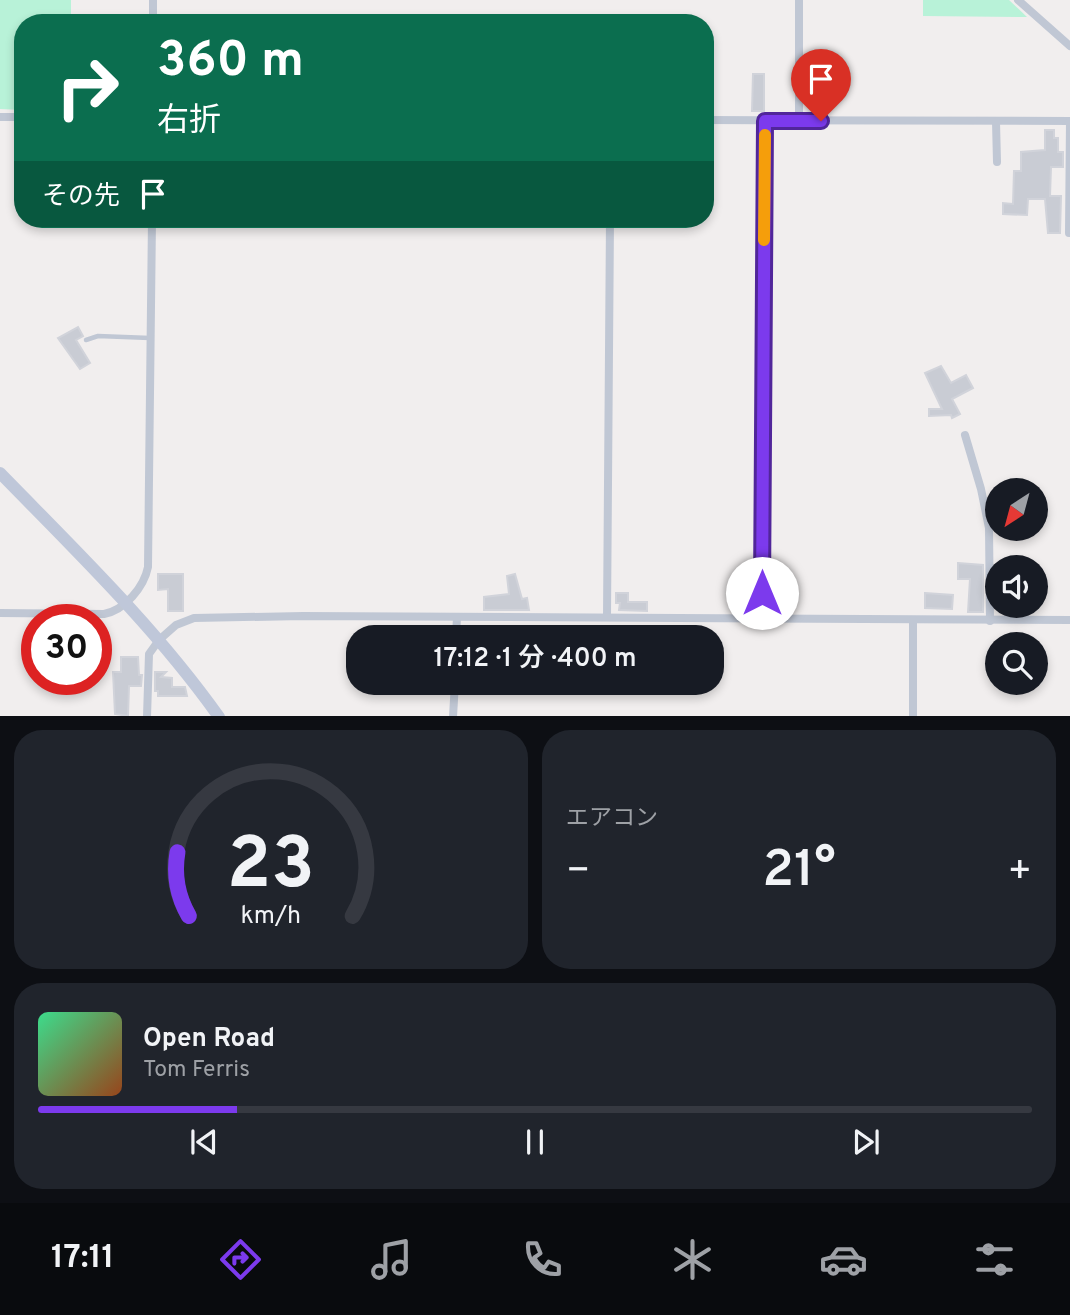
<!DOCTYPE html>
<html lang="ja">
<head>
<meta charset="utf-8">
<style>
  :root { --surface:#171b24; --page:#20242c; --text:#f1f3f6; --muted:#9ea1a6; --line:#363941; --accent:#7c3aed }
  body { margin:0; font-family:Overpass,"Noto Sans JP",sans-serif; background:var(--page); color:var(--text); height:100vh; display:flex; flex-direction:column; font-size:26px; white-space:nowrap }
  * { box-sizing:border-box; margin:0 }
  p { font-size:23px; color:var(--muted) }
  .icon { flex:none; width:38px; height:38px; fill:none; stroke:currentColor; stroke-width:2; stroke-linecap:round; stroke-linejoin:round }
  .map { position:relative; height:716px; overflow:hidden }
  .side { display:flex; flex-direction:column; gap:14px; padding:14px; background:#0d0f14; flex:1 }
  .side>* { flex:none }
  .guide { position:absolute; left:14px; top:14px; width:700px; height:214px; border-radius:28px; box-shadow:0 4px 10px #0003; background:#0b6e4f; color:#fff; overflow:hidden }
  .needle { width:46px; rotate:216deg }
  .tools { position:absolute; left:985px; top:478px; display:grid; gap:14px }
  .tools a { display:grid; place-items:center; width:63px; height:63px; border-radius:50%; background:var(--surface); box-shadow:0 4px 10px #0003; font-size:35px }
  .speed { position:absolute; left:21px; top:604px; display:flex; gap:14px; font-size:35px; font-weight:700; text-align:center }
  .speed>* { display:grid; place-content:center; width:91px; height:91px; border-radius:50%; background:var(--surface); box-shadow:0 4px 10px #0003; line-height:1 }
  .speed .limit { border:10px solid #d22; background:#fff; color:#111 }
  .pin { position:absolute; display:grid; place-items:center; width:60px; height:60px; color:#fff; margin:-72px -30px; border-radius:50% 50% 50% 0; rotate:-45deg; box-shadow:0 0 7px #0007 }
  .pin .icon { rotate:45deg }
  .me { position:absolute; width:77px; margin:-38px; rotate:0deg; stroke-linejoin:round; filter:drop-shadow(0 0 5px #0008) }
  .turn { display:flex; align-items:center; gap:24px; height:147px; padding:0 28px; font-size:32px }
  .turn .icon { width:91px; height:91px; stroke-width:2.5 }
  .turn b { display:block; font-size:49px; line-height:60px }
  .then { display:flex; align-items:center; height:66px; padding:0 28px; background:#0003; gap:14px; font-size:26px }
  .big { font-size:52px; font-weight:600; line-height:1.1 }
  .side .widget { flex:1; display:flex; flex-direction:column; justify-content:center; gap:10px; min-width:0; padding:0 24px; border-radius:28px; background:var(--page) }
  .side .dial { align-items:center; gap:0 }
  .dial svg { height:182px; overflow:visible; fill:none; stroke:var(--line); stroke-width:7; stroke-linecap:round; text-anchor:middle }
  .dial text { fill:var(--text); stroke:none }
  .song { display:flex; align-items:center; gap:21px }
  .cover { width:84px; height:84px; border-radius:10px; background:linear-gradient(135deg,hsl(150 70% 55%),hsl(20 70% 35%)) }
  .played { height:7px; border-radius:4px; background:linear-gradient(90deg,var(--accent) 20%,var(--line) 20%) }
  .keys { display:flex; justify-content:space-around; direction:ltr }
  .heat { display:flex; justify-content:space-between; align-items:center; font-size:38px; direction:ltr }
  .side .tiles { flex:1; display:grid; gap:14px; grid-template-columns:1fr 1fr }
  .widget:last-child { grid-column:span 2 }
  .trip { position:absolute; left:346px; top:625px; width:378px; height:70px; border-radius:28px; background:var(--surface); box-shadow:0 4px 10px #0003; font-weight:600; line-height:70px; text-align:center }
  .tab-bar { display:flex; height:112px; justify-content:space-around; align-items:center; background:#090b0e; color:var(--muted) }
  .tab-bar .icon { width:49px; height:49px }
  .tab-bar .current { color:var(--accent) }
  .tab-bar b { font-size:32px; color:var(--text) }
  .map>svg:first-child { display:block }
  .green { fill:#b8f2d8 }
  .building { fill:#c9ccd4; stroke:#d1d3da; stroke-width:2 }
  .lines { fill:none; stroke-linecap:round; stroke-linejoin:round }
  .lane { stroke:#c0c7d4; stroke-width:4.5 }
  .street { stroke:#c0c7d4; stroke-width:8 }
  .secondary { stroke:#bfc7d9; stroke-width:12 }
  .route-casing { stroke:#51269a; stroke-width:18 }
  .route { stroke:#7c3aed; stroke-width:12 }
  .slow { stroke:#f59e0b; stroke-width:12 }
</style>
</head>
<body>
<div class="map">
<svg width="1070" height="717" viewBox="0 0 1070 717">
  <rect width="100%" height="100%" fill="#f1eeee"/>
  <g class="green">
    <polygon points="0,0 71,0 71,23 23,23 23,110 0,109"/>
    <polygon points="923,0 1009,0 1027,17 923,16"/>
  </g>
  <g class="building">
    <polygon points="753,74 764,74 764,111 752,111"/>
    <polygon points="1045,130 1054,130 1054,138 1058,138 1058,152 1063,152 1063,167 1051,167 1050,196 1061,196 1060,233 1048,233 1045,199 1028,199 1027,215 1003,214 1003,203 1013,204 1014,171 1021,171 1021,152 1045,150"/>
    <polygon points="78,327 83,336 76,340 90,363 80,369 58,338"/>
    <polygon points="941,366 951,383 966,375 973,388 952,399 960,414 952,418 951,415 929,416 929,409 942,409 925,373"/>
    <polygon points="958,563 983,565 983,612 968,612 970,579 958,579"/>
    <polygon points="158,574 183,574 183,611 168,611 168,589 158,590"/>
    <polygon points="515,574 522,599 527,598 529,610 484,610 484,597 509,594 507,576"/>
    <polygon points="616,593 628,593 628,602 647,602 647,611 619,610 620,603 616,603"/>
    <polygon points="925,593 953,595 952,609 925,608"/>
    <polygon points="121,657 138,657 139,675 142,675 141,686 129,686 128,716 115,714 113,672 121,672"/>
    <polygon points="155,672 166,672 161,677 172,678 172,687 185,687 187,696 158,696 158,691 155,691"/>
  </g>
  <g class="lines">
    <polyline class="lane" points="86,340 98,336 150,338"/>
    <g class="street">
      <polyline points="1018,0 1070,46"/>
      <polyline points="153,23 153,0"/>
      <polyline points="0,117 23,117"/>
      <polyline points="705,120 1070,121"/>
      <polyline points="799,120 799,0"/>
      <polyline points="996,122 997,162"/>
      <polyline points="1069,233 1070,121"/>
      <polyline points="965,435 981,489 989,528 990,621"/>
      <path d="M0,613L104,614C125,610 144,587 148,567L152,219"/>
      <polyline points="607,617 610,219"/>
      <polyline points="762,619 765,121"/>
      <polyline points="456,637 457,617"/>
      <polyline points="147,717 149,654 159,640 176,625 194,618 303,616 1070,620"/>
      <polyline points="453,717 455,682"/>
      <polyline points="913,717 913,620"/>
    </g>
    <path class="secondary" d="M0,473C76,551 155,627 219,717"/>
  </g>
  <g class="lines">
    <defs>
      <polyline id="route" points="762,593 765,121 821,121"/>
    </defs>
    <use href="#route" class="route-casing"/>
    <use href="#route" class="route"/>
    <polyline class="slow" points="764,240 765,135"/>
  </g>
</svg>
<div class="tools">
<a><svg class="needle" viewBox="-14 -14 28 28"><path d="M0-13l5 13h-10z" fill="#e53935"/><path d="M0 13l5-13h-10z" fill="#9ea1a6"/></svg></a>
<a><svg class="icon" aria-label="sound" viewBox="0 0 24 24"><path d="M4 9h4l5-4v14l-5-4H4zM17 9q2 3 0 6"/></svg></a>
<a><svg class="icon" aria-label="search" viewBox="0 0 24 24"><circle cx="10" cy="10" r="6"/><path d="M15 15l6 6"/></svg></a>
</div>
<div class="speed"><div class="limit">30</div></div>
<div class="pin" style="left:821px;top:121px;background:#d93025"><svg class="icon" aria-label="arrive" viewBox="0 0 24 24"><path d="M6 21V4h12l-3 4 3 4H6"/></svg></div>
<svg class="me" style="left:762px;top:593px" viewBox="-20 -20 40 40"><circle r="19" fill="#fff"/><path d="M0-13L10 11 0 6-10 11z" fill="#7c3aed"/></svg>
<div class="trip">17:12 · 1 分 · 400 m</div>
<div class="guide">
<div class="turn"><svg class="icon" aria-label="right" viewBox="0 0 24 24"><path d="M7 20v-9h11M14 6l5 5-5 5"/></svg><div><b>360 m</b>右折</div></div>
<div class="then">その先<svg class="icon" aria-label="arrive" viewBox="0 0 24 24"><path d="M6 21V4h12l-3 4 3 4H6"/></svg></div>
</div>
</div>
<section class="side">
<div class="tiles">
<div class="widget dial"><svg viewBox="0 0 100 80">
<path d="M14 69A42 42 0 1 1 86 69"/>
<path d="M14 69A42 42 0 0 1 9 41" stroke="#7c3aed"/>
<text x="50" y="56" font-size="32" font-weight="700">23</text>
<text x="50" y="72" font-size="11">km/h</text>
</svg></div>
<div class="widget"><p>エアコン</p>
<div class="heat"><a>−</a><b class="big">21°</b><a>+</a></div>
</div>
<div class="widget">
<div class="song"><i class="cover"></i><div><b>Open Road</b><p>Tom Ferris</p></div></div>
<div class="played"></div>
<div class="keys"><svg class="icon" aria-label="previous" viewBox="0 0 24 24"><path d="M18 5L8 12l10 7zM5 5v14"/></svg><svg class="icon" aria-label="pause" viewBox="0 0 24 24"><path d="M8 5v14M16 5v14"/></svg><svg class="icon" aria-label="next" viewBox="0 0 24 24"><path d="M6 5l10 7-10 7zM19 5v14"/></svg></div>
</div>
</div>
</section>
<nav class="tab-bar">
<b>17:11</b>
<svg class="icon current" aria-label="directions" viewBox="0 0 24 24"><path d="M12 3l9 9-9 9-9-9zM9 14v-3h6M13 9l2 2-2 2"/></svg>
<svg class="icon" aria-label="music" viewBox="0 0 24 24"><path d="M9 18V5l10-2v13"/><circle cx="6" cy="18" r="3"/><circle cx="16" cy="16" r="3"/></svg>
<svg class="icon" aria-label="phone" viewBox="0 0 24 24"><path d="M5 4h4l2 5-3 2q2 4 5 5l2-3 5 2v4C11 20 4 13 5 4z"/></svg>
<svg class="icon" aria-label="climate" viewBox="0 0 24 24"><path d="M12 3v18M4 7l16 10M4 17L20 7"/></svg>
<svg class="icon" aria-label="car" viewBox="0 0 24 24"><path d="M5 17H2v-5l4-1 3-4h7l3 4 3 1v5h-3M9 17h6M6 11h13"/><circle cx="7" cy="17" r="2"/><circle cx="17" cy="17" r="2"/></svg>
<svg class="icon" aria-label="filters" viewBox="0 0 24 24"><path d="M4 7h16M4 17h16"/><circle cx="9" cy="7" r="2"/><circle cx="15" cy="17" r="2"/></svg>
</nav>
</body>
</html>
